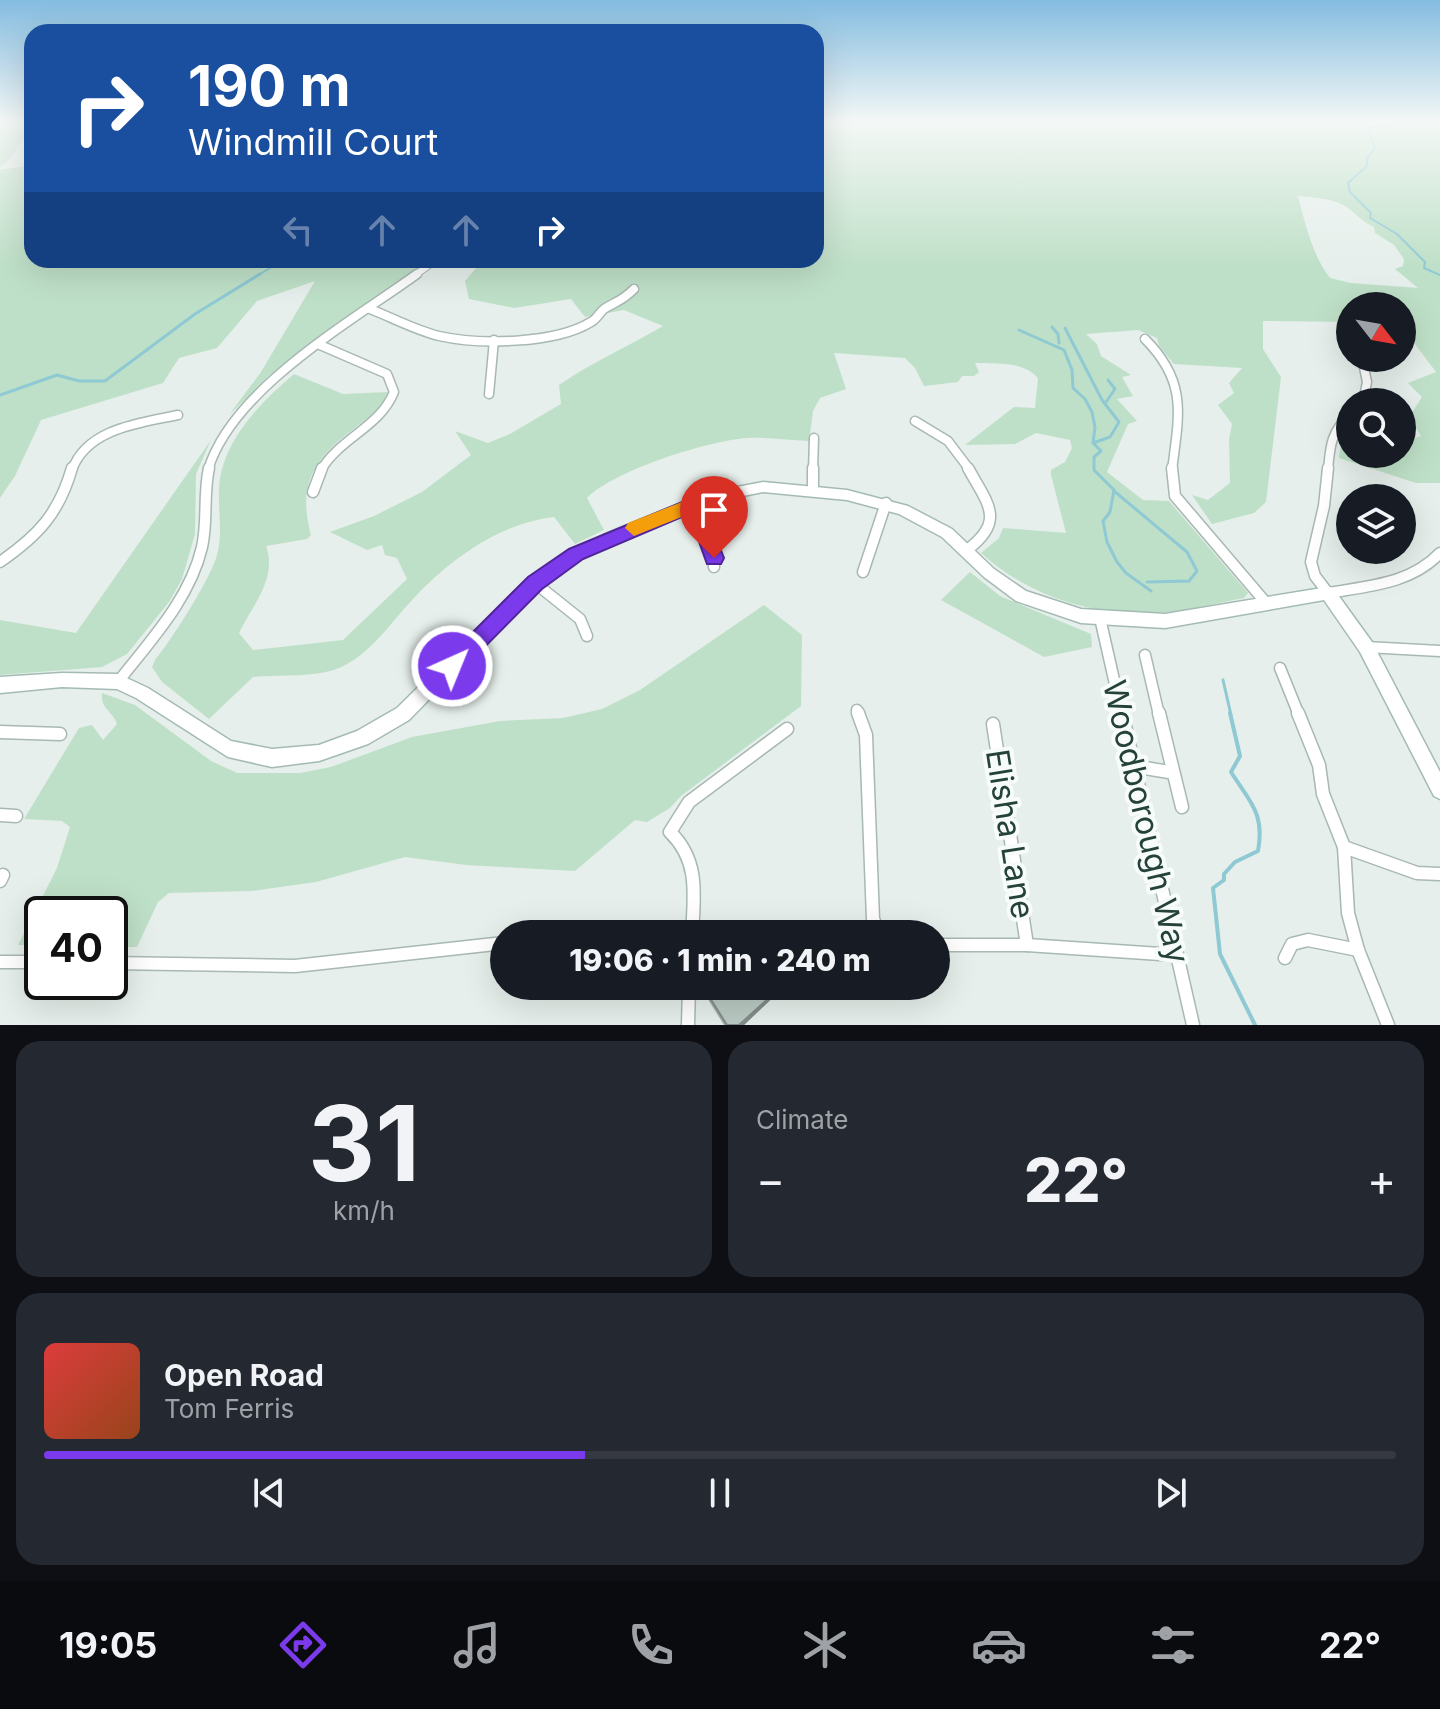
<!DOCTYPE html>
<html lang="en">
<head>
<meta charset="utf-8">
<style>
  :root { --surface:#171b24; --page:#242831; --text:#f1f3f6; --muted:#9ea1a6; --line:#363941; --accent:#7c3aed }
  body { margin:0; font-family:Inter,sans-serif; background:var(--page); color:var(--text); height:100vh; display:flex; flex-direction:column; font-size:30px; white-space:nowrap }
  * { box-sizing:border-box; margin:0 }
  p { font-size:26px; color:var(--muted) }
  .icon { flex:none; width:44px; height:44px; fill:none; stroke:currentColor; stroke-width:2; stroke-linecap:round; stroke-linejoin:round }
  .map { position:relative; height:1025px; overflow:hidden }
  .side { display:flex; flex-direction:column; gap:16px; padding:16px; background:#0d0f14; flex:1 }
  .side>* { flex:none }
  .banner { position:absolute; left:24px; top:24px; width:800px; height:244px; border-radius:24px; box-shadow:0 8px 32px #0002; background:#1a4fa0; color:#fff; overflow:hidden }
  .needle { width:52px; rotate:121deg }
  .buttons { position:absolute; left:1336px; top:292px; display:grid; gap:16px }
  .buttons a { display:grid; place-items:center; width:80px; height:80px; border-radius:50%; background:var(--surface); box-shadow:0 8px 32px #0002; font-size:40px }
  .speed { position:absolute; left:24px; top:896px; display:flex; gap:16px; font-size:40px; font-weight:700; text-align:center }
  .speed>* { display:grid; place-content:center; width:104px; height:104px; border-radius:50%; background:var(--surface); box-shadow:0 8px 32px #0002; line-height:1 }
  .speed .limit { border:4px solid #111; border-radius:12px; background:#fff; color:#111 }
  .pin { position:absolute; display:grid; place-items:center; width:68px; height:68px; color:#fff; margin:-82px -34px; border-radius:50% 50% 50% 0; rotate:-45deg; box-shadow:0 0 8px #0007 }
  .pin .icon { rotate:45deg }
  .me { position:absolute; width:88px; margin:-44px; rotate:44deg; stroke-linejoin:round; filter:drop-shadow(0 0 6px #0008) }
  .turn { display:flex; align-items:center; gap:28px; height:168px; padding:0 32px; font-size:36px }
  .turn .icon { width:104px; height:104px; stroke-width:2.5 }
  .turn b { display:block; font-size:56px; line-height:68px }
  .lanes { display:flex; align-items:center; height:76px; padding:0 32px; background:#0003; justify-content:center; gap:40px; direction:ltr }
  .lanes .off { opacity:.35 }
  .big { font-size:60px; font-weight:800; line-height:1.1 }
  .side .widget { flex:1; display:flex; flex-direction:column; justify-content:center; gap:12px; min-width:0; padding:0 28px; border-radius:24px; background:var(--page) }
  .side .dial { align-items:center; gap:0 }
  .dial b { font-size:104px; line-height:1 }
  .song { display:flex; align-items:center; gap:24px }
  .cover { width:96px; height:96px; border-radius:12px; background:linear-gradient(135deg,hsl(0 70% 55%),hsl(20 70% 35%)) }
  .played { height:8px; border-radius:4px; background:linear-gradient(90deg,var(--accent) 40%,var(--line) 40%) }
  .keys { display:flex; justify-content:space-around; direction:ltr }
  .heat { display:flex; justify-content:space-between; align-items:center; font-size:44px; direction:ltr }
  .side .tiles { flex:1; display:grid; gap:16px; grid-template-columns:1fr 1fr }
  .widget:last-child { grid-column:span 2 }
  .trip { position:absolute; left:490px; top:920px; width:460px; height:80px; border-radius:40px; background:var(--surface); box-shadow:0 8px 32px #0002; font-weight:800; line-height:80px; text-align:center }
  .menu { display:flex; height:128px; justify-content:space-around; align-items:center; background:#090b0e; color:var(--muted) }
  .menu .icon { width:56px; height:56px }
  .menu .selected { color:var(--accent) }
  .menu b { font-size:36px; color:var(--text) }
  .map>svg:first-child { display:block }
  .green { fill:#bfe0c8; fill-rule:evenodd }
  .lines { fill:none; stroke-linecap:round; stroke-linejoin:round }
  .stream-far2 { stroke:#8ec9d4; stroke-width:2 }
  .stream-far1 { stroke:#8ec9d4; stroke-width:3 }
  .stream { stroke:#8ec9d4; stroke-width:4 }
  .street-far3-casing { stroke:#a8b8b2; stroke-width:8 }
  .street-far2-casing { stroke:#a8b8b2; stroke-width:11 }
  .street-far1-casing { stroke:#a8b8b2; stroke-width:13 }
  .street-casing { stroke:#a8b8b2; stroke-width:15 }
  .secondary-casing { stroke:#a4bbb3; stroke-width:3 }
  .street-far3 { stroke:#fff; stroke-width:6 }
  .street-far2 { stroke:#fff; stroke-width:8 }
  .street-far1 { stroke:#fff; stroke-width:10 }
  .street { stroke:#fff; stroke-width:12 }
  .secondary { fill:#fff; fill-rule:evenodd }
  .wall { fill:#a1aea9 }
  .shaded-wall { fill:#838d89 }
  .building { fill:#bbcac4; stroke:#838d89; stroke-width:2 }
  .route { fill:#7c3aed; stroke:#51269a; stroke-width:2 }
  .slow { fill:#f59e0b }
  .labels { text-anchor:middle; stroke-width:8; stroke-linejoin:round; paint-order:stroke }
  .near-street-label { font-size:32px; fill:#24423a; stroke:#f7fbf9 }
</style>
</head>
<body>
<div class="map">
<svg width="1440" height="1025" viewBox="0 0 1440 1025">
  <rect width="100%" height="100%" fill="#e6efeb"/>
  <g class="green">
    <path d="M0,122H32V132C17,141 15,159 0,166Z"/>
    <path d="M816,122H1440V483H1416L1339,458L1341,444L1347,431L1350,432V454H1402V442L1421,436L1409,417L1422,397L1408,383L1436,372L1402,327V306H1350V322L1263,321V349L1281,377L1266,502L1254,513L1212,524L1192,495L1208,500L1230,483L1229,440L1232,424L1218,405L1234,393L1229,383L1242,368L1174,364L1159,346L1157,338L1138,330L1086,334L1097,344L1101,356L1131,375L1122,377L1133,396L1117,399L1137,421L1128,424L1107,472L1143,500L1169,501L1248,593L1244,598C1216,603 1187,611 1158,613C1094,617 1028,596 981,553L999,538L1003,528L1066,533L1051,475V470L1065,462L1072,448L1070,440L1036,433L1015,444L965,445L1014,407L1035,408L1038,378C1023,361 997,364 975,363L979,372L974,376H962L958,382L924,386L915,368L905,358L834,353L846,389L820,398L813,411L809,441C788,440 767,437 747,438C707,441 615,470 587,498L604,530L575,544L554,517C500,523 450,559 414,598C388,625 365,664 326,672C303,677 276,675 253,677L209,719L162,682L152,667L155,660C171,641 211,578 217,555C223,534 218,510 219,488C222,441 260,403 294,374L343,394L388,392C383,408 373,414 360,424C317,455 296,481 311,535L307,539L266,546C278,578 252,606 239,633L253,650L343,640L407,579L397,558L385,555L382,545L367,550L330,532L374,516L422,492L471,455L455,431L488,443L510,434L561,404L559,385C592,362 628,347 663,326L624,310L585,317L571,299L514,308L469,299L465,281L477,267L476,260H816ZM1298,196C1314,198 1335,198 1348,208C1357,215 1363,222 1374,227L1375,233L1394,245L1404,259L1403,266L1395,269L1418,288L1351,283L1330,278C1313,257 1305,223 1298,196Z"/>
    <polygon points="32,165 32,260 429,260 270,375 229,415 261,372 315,281 257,301 217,348 179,358 163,383 41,420 15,476 0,498 0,170"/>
    <polygon points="211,440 196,474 195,534 182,579 169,602 127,654 102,667 0,675 0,620 76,633"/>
    <polygon points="970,572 1000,596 1091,634 1092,647 1044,657 941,600"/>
    <path d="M764,605L802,635L801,706L681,796L670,808L647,822L635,820L575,871L466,865L405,857L316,882L253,891L169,893L158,902L137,947H110V914H42V946L18,945L57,868L70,827L62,821L24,819L79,728L92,725L103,740L117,724C113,711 100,709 102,693L135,705L211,761L237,773H300L331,767L412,737L500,721L563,718L602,709L640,690Z"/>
  </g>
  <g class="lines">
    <g class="stream-far2">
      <polyline points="1395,122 1368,129 1375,148 1367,158 1367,166 1348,183 1350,192 1371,213 1370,218 1397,234 1425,262 1424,268 1440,275"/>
      <polyline points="257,276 283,260"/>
    </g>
    <g class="stream-far1">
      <polyline points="1052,327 1058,334 1059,343"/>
      <polyline points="1065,328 1102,400 1119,422 1110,437 1093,443"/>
      <polyline points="1019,330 1064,350 1072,370 1073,388 1085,399 1092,412 1095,427 1093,443 1101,451 1094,457 1094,470 1114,490 1110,512 1103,521 1107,542 1117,562 1126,573 1151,591"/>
      <polyline points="0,395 57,375 79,381 105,381 195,314 260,274"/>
      <polyline points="1106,402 1115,389 1108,380"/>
      <polyline points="1114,491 1187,552 1197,571 1189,581 1147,582"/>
      <polyline points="1223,680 1231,715"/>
    </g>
    <path class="stream" d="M1230,713L1240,756L1231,772C1250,802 1265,813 1258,851L1235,862L1224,874V880L1213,888L1220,954L1255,1025"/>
    <defs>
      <polyline id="street-far3" points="414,276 436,260"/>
      <g id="street-far2">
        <path d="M370,309C393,318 415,330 439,336C479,345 555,344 591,322C597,319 599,313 604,309C616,301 621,302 634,289"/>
        <polyline points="1346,333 1350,336"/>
        <path d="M1145,339C1188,382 1179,415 1172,470"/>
        <path d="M320,345L387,374L394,392C380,427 340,438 321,470"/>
        <polyline points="1362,358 1367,382 1363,402"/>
        <polyline points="489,394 494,340"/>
        <polyline points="915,421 948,441 970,470"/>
        <path d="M72,470C87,428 141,423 178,415"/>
        <path d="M208,470C232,389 352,321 417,274"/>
        <polyline points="813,470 814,438"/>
        <path d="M1328,470C1330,447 1331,430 1350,416"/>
      </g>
      <g id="street-far1">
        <polyline points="1172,468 1175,496 1267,604"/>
        <path d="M1328,468L1324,506L1311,562L1315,576L1328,593C1368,586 1411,584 1440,553"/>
        <polyline points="813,490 813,468"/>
        <polyline points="313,492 322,468"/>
        <polyline points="687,507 713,550 714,567"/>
        <path d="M967,550C1006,521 988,504 968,468"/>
        <path d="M0,562C39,535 59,513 72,468"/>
        <polyline points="863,572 886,503"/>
        <polyline points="535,583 580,619 587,636"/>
        <polyline points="1100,618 1122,715"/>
        <polyline points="1366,647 1440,651"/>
        <polyline points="1145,655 1159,715"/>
        <polyline points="1280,668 1299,715"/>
        <path d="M118,682C150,641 190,599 202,547C208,521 203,494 209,468"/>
        <polyline points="857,710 859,715"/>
      </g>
      <g id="street">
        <polyline points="858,713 866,735 873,919 879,934"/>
        <polyline points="1122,713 1193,1025"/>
        <polyline points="1159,713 1182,807"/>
        <polyline points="1298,713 1319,765 1323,794 1344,847 1348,913 1358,950 1388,1025"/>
        <polyline points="993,724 1027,945"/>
        <polyline points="0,732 60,734"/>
        <polyline points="1133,766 1169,772"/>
        <polyline points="0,815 16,816"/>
        <polyline points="1344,847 1417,873 1440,874"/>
        <polyline points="0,881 3,875"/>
        <path d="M692,934C694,896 700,861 670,832L689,802L787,729"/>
        <polyline points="936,945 1027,945 1175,955"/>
        <polyline points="1285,958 1292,944 1308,940 1358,950"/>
        <polyline points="0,962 42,962"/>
        <polyline points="110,963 295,966 504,943"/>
        <polyline points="688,1025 689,986"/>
      </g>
      <polygon id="secondary" points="763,482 847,490 908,506 952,529 994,569 1026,591 1081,609 1165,614 1328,587 1333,588 1372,642 1440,772 1440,799 1434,796 1360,652 1324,600 1165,628 1081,623 1016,601 984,577 942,537 899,514 847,500 763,492 713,502 613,543 568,566 529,597 409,720 368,744 319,761 272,767 228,757 136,698 117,689 62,687 0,693 0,677 62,673 118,674 148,688 231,741 272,749 319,745 357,731 397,708 519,587 558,558 603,535 706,493"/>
    </defs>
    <use href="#street-far3" class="street-far3-casing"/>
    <use href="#street-far2" class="street-far2-casing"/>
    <use href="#street-far1" class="street-far1-casing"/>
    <use href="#street" class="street-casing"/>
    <use href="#secondary" class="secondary-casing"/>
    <use href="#street-far3" class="street-far3"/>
    <use href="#street-far2" class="street-far2"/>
    <use href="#street-far1" class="street-far1"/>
    <use href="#street" class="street"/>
    <use href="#secondary" class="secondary"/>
  </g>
  <polygon class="wall" points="718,986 785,986 744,1025 724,1025 709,1001 708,995"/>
  <polygon class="shaded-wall" points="782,986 785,986 744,1025 739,1025"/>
  <polygon class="building" points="718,986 782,986 739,1025 727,1025 708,995"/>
  <linearGradient id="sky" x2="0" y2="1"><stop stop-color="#84bce0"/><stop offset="0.46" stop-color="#f4f8f6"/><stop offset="1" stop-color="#f4f8f6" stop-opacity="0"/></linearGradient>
  <rect width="1440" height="265" fill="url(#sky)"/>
  <path class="route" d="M687,500C706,507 717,541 724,558L721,564H707L698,539L684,516L583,559L542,589L459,673L452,676L445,673L441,666L445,660L528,577L569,549Z"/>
  <path class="slow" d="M687,500C696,503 699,509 703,517L700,522H687L684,516L634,536L625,528L628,523Z"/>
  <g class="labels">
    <g class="near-street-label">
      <text transform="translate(1146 822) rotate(77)" y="11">Woodborough Way</text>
      <text transform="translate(1010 834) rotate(81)" y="11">Elisha Lane</text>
    </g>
  </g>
</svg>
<div class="buttons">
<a><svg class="needle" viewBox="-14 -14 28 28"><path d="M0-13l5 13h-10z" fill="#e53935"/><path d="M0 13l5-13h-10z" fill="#9ea1a6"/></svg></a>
<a><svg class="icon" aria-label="search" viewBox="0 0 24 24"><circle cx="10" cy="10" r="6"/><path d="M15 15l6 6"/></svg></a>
<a><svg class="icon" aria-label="layers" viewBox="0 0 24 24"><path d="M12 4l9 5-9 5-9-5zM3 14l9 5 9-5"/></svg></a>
</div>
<div class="speed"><div class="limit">40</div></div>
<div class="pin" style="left:714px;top:558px;background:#d93025"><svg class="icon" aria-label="arrive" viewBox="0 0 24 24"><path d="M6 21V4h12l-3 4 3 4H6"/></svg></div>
<svg class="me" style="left:452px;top:666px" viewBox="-20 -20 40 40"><circle r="17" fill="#7c3aed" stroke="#fff" stroke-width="3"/><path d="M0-11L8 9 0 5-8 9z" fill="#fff"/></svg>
<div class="trip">19:06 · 1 min · 240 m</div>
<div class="banner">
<div class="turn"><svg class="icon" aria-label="right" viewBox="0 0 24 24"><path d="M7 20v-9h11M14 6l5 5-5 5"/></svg><div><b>190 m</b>Windmill Court</div></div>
<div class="lanes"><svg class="icon off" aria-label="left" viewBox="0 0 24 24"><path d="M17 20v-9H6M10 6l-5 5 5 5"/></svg><svg class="icon off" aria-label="ahead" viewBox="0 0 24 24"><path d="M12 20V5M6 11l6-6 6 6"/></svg><svg class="icon off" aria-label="ahead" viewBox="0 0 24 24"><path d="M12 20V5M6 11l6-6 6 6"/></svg><svg class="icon" aria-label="right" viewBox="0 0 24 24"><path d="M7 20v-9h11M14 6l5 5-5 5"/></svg></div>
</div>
</div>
<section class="side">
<div class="tiles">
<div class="widget dial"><b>31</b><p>km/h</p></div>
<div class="widget"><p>Climate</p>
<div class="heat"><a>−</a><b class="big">22°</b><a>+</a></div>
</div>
<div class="widget">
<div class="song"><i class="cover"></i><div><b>Open Road</b><p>Tom Ferris</p></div></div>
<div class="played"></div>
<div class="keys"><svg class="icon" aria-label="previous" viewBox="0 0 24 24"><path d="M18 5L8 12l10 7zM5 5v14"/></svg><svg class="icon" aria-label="pause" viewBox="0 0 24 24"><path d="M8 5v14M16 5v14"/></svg><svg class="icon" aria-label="next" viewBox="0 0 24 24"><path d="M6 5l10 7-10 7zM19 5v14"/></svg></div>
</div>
</div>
</section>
<nav class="menu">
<b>19:05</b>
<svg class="icon selected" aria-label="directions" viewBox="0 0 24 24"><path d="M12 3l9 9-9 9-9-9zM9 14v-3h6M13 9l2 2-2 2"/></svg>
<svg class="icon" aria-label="music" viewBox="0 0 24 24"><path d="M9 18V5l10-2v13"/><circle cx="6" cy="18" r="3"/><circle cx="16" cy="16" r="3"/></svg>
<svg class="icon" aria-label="phone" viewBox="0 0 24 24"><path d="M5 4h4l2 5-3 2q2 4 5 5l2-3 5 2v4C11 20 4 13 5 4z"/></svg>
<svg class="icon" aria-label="climate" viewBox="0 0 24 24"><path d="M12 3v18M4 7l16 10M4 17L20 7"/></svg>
<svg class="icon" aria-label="car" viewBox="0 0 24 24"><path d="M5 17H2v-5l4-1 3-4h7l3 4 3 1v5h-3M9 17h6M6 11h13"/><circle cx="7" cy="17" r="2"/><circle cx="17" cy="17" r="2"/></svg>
<svg class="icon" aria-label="filters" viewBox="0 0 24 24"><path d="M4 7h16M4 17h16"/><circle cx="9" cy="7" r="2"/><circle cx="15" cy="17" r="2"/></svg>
<b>22°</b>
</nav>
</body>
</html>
